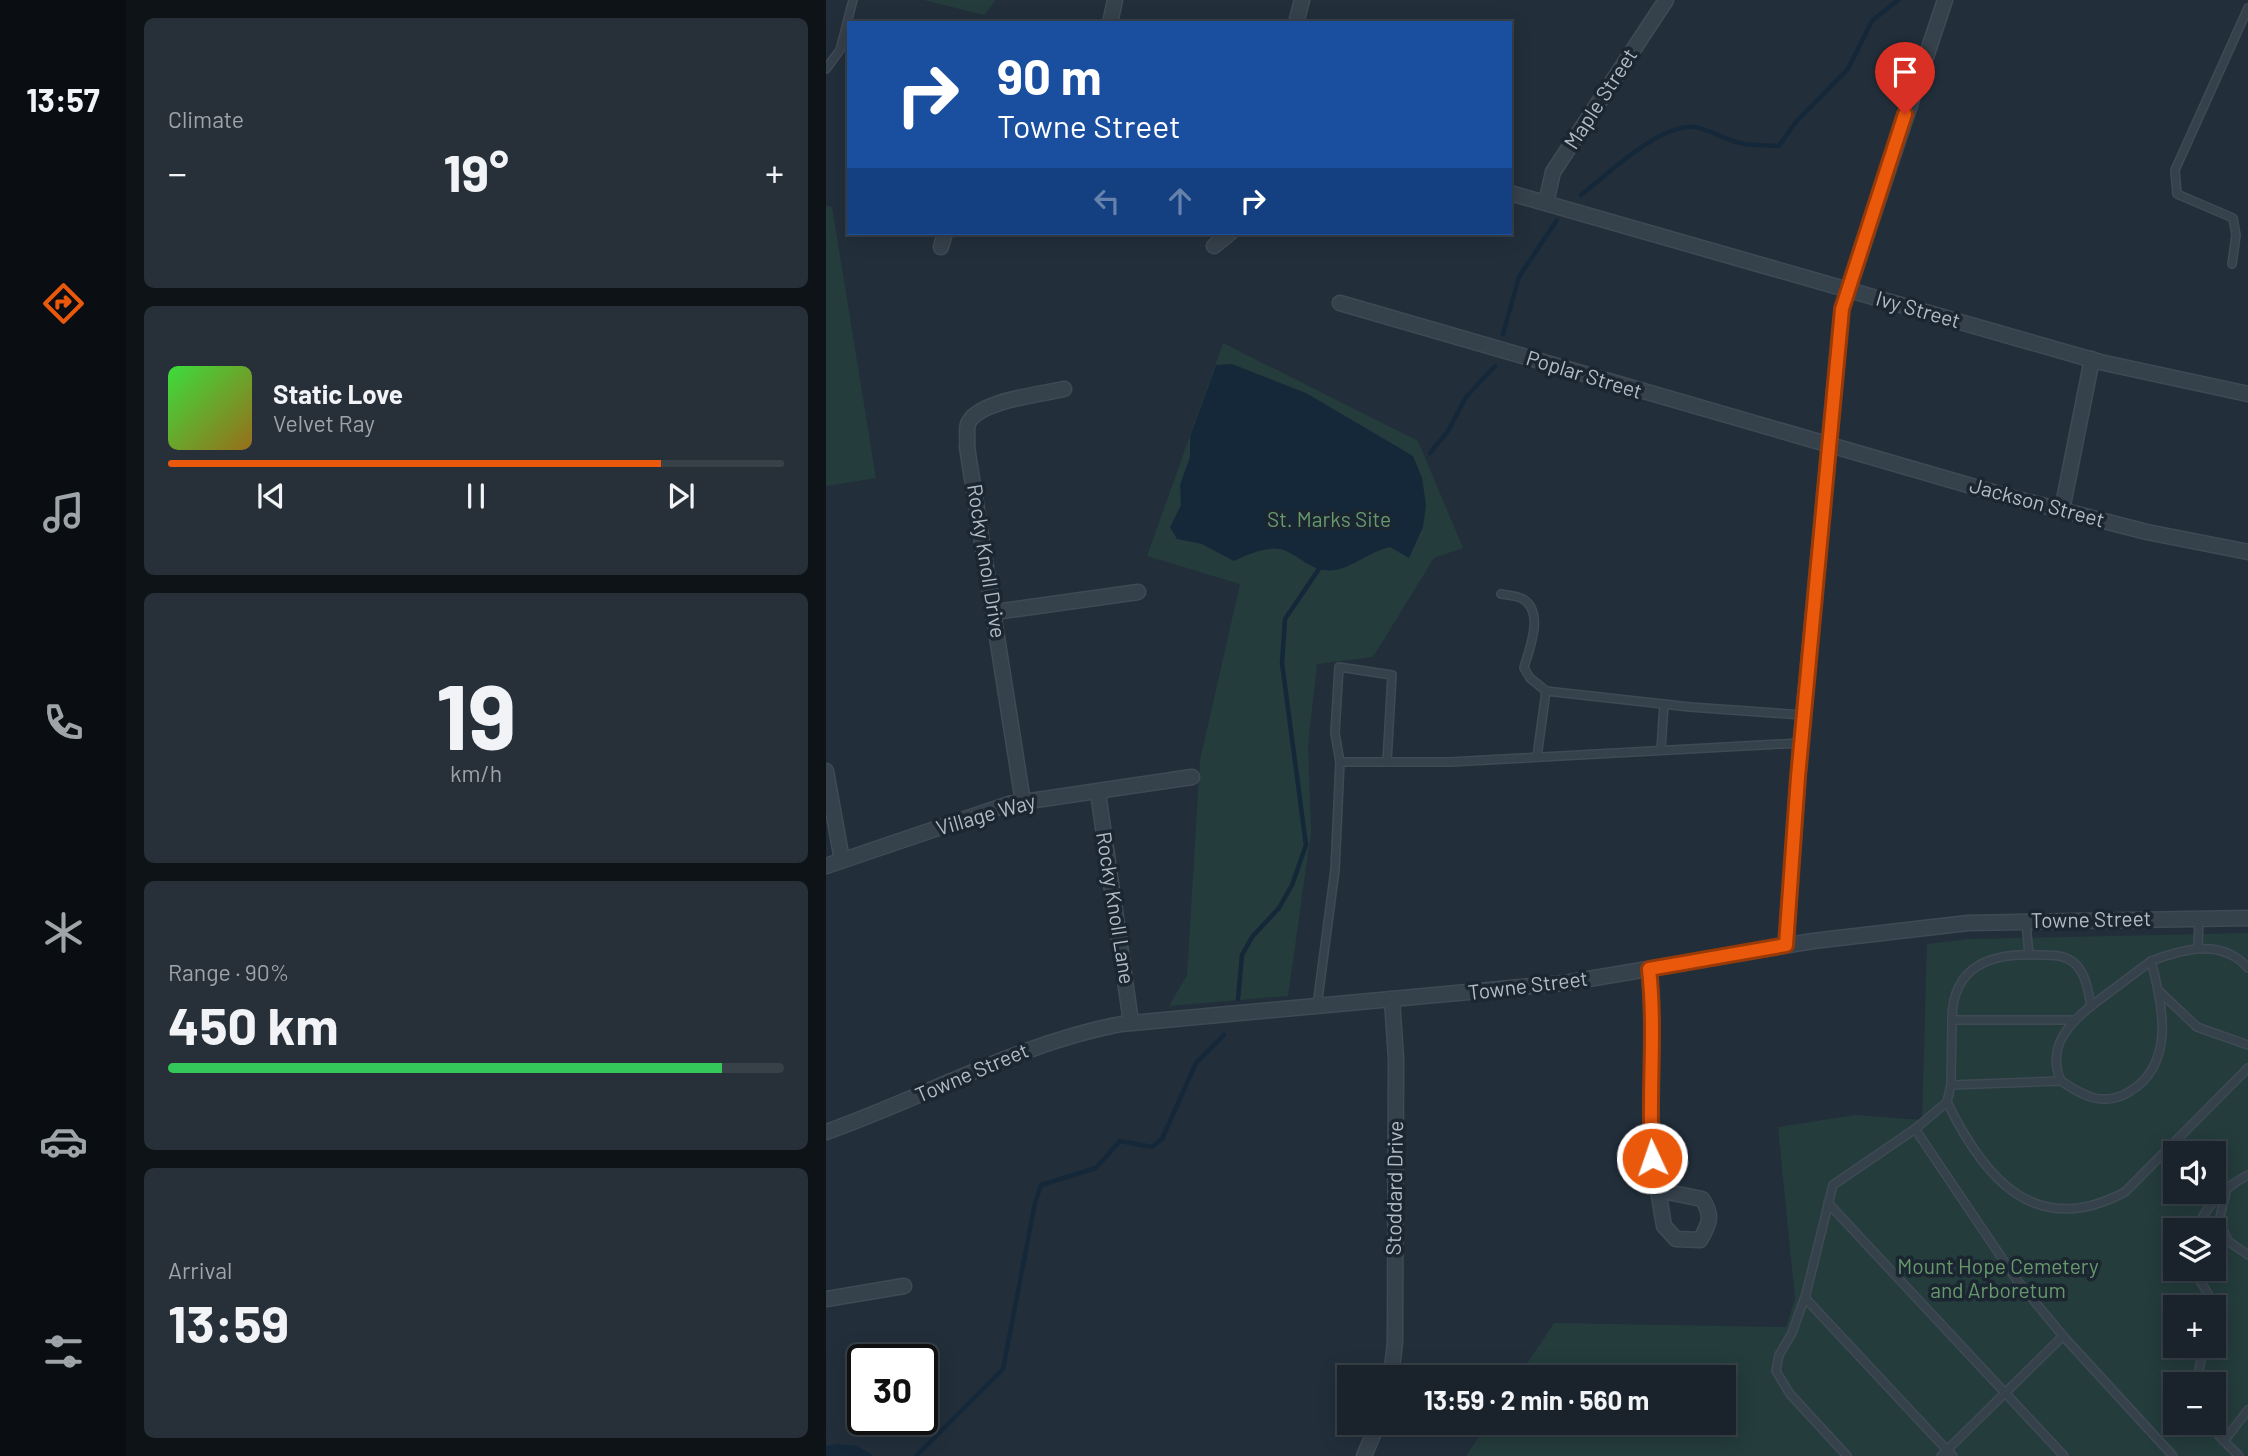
<!DOCTYPE html>
<html lang="en">
<head>
<meta charset="utf-8">
<style>
  :root { --surface:#1a232c; --page:#272f38; --text:#f1f3f6; --muted:#9fa4a9; --line:#384048; --accent:#ea580c }
  body { margin:0; font-family:Barlow,sans-serif; background:var(--page); color:var(--text); height:100vh; display:flex; flex-direction:column; font-size:26px; white-space:nowrap }
  * { box-sizing:border-box; margin:0 }
  p { font-size:23px; color:var(--muted) }
  .icon { flex:none; width:38px; height:38px; fill:none; stroke:currentColor; stroke-width:2; stroke-linecap:round; stroke-linejoin:round }
  .map { position:relative; flex:1; overflow:hidden }
  .side { display:flex; flex-direction:column; gap:18px; padding:18px; background:#0e1318; width:700px }
  .side>* { flex:none }
  .banner { position:absolute; left:21px; top:21px; width:665px; height:214px; border-radius:0px; box-shadow:0 4px 18px #0003,0 0 0 2px var(--line); background:#1a4fa0; color:#fff; overflow:hidden }
  .fabs { position:absolute; left:1337px; top:1141px; display:grid; gap:14px }
  .fabs a { display:grid; place-items:center; width:63px; height:63px; border-radius:0px; background:var(--surface); box-shadow:0 4px 18px #0003,0 0 0 2px var(--line); font-size:35px }
  .speed { position:absolute; left:21px; top:1344px; display:flex; gap:14px; font-size:35px; font-weight:700; text-align:center }
  .speed>* { display:grid; place-content:center; width:91px; height:91px; border-radius:50%; background:var(--surface); box-shadow:0 4px 18px #0003,0 0 0 2px var(--line); line-height:1 }
  .speed .limit { border:4px solid #111; border-radius:10px; background:#fff; color:#111 }
  .pin { position:absolute; display:grid; place-items:center; width:60px; height:60px; color:#fff; margin:-72px -30px; border-radius:50% 50% 50% 0; rotate:-45deg; box-shadow:0 0 7px #0007 }
  .pin .icon { rotate:45deg }
  .me { position:absolute; width:77px; margin:-38px; rotate:357deg; stroke-linejoin:round; filter:drop-shadow(0 0 5px #0008) }
  .turn { display:flex; align-items:center; gap:24px; height:147px; padding:0 35px; font-size:32px }
  .turn .icon { width:91px; height:91px; stroke-width:2.5 }
  .turn b { display:block; font-size:49px; line-height:60px }
  .lanes { display:flex; align-items:center; height:66px; padding:0 35px; background:#0003; justify-content:center; gap:35px; direction:ltr }
  .lanes .off { opacity:.35 }
  .big { font-size:52px; font-weight:700; line-height:1.1 }
  .side .tile { flex:1; display:flex; flex-direction:column; justify-content:center; gap:10px; min-width:0; padding:0 24px; border-radius:10px; background:var(--page) }
  .side .dial { align-items:center; gap:0 }
  .dial b { font-size:91px; line-height:1 }
  .song { display:flex; align-items:center; gap:21px }
  .cover { width:84px; height:84px; border-radius:10px; background:linear-gradient(135deg,hsl(120 70% 55%),hsl(40 70% 35%)) }
  .played { height:7px; border-radius:4px; background:linear-gradient(90deg,var(--accent) 80%,var(--line) 80%) }
  .keys { display:flex; justify-content:space-around; direction:ltr }
  .heat { display:flex; justify-content:space-between; align-items:center; font-size:38px; direction:ltr }
  .charge { height:10px; border-radius:5px; background:linear-gradient(90deg,#34c759 90%,var(--line) 0) }
  .trip { position:absolute; left:511px; top:1365px; width:399px; height:70px; border-radius:0px; background:var(--surface); box-shadow:0 4px 18px #0003,0 0 0 2px var(--line); font-weight:700; line-height:70px; text-align:center }
  main { display:flex; flex:1; min-height:0 }
  .tabs { display:flex; flex-direction:column; width:126px; justify-content:space-around; align-items:center; background:#0a0e12; color:var(--muted) }
  .tabs .icon { width:49px; height:49px }
  .tabs .active { color:var(--accent) }
  .tabs b { font-size:32px; color:var(--text) }
  .map>svg:first-child { display:block }
  .green { fill:#243c3c; fill-rule:evenodd }
  .water { fill:#152839 }
  .lines { fill:none; stroke-linecap:round; stroke-linejoin:round }
  .stream { stroke:#152839; stroke-width:4.5 }
  .service-casing { stroke:#3f4a54; stroke-width:10 }
  .minor-casing { stroke:#3f4a54; stroke-width:17 }
  .service { stroke:#35414b; stroke-width:7 }
  .minor { stroke:#35414b; stroke-width:14 }
  .route-casing { stroke:#983908; stroke-width:18 }
  .route { stroke:#ea580c; stroke-width:12 }
  .labels { text-anchor:middle; stroke-width:7; stroke-linejoin:round; paint-order:stroke }
  .street-label { font-size:21px; fill:#b1bcc7; stroke:#1b2630 }
  .park-label { font-size:21px; fill:#67996d; stroke:#1b2630 }
</style>
</head>
<body>
<main>
<nav class="tabs">
<b>13:57</b>
<svg class="icon active" aria-label="directions" viewBox="0 0 24 24"><path d="M12 3l9 9-9 9-9-9zM9 14v-3h6M13 9l2 2-2 2"/></svg>
<svg class="icon" aria-label="music" viewBox="0 0 24 24"><path d="M9 18V5l10-2v13"/><circle cx="6" cy="18" r="3"/><circle cx="16" cy="16" r="3"/></svg>
<svg class="icon" aria-label="phone" viewBox="0 0 24 24"><path d="M5 4h4l2 5-3 2q2 4 5 5l2-3 5 2v4C11 20 4 13 5 4z"/></svg>
<svg class="icon" aria-label="climate" viewBox="0 0 24 24"><path d="M12 3v18M4 7l16 10M4 17L20 7"/></svg>
<svg class="icon" aria-label="car" viewBox="0 0 24 24"><path d="M5 17H2v-5l4-1 3-4h7l3 4 3 1v5h-3M9 17h6M6 11h13"/><circle cx="7" cy="17" r="2"/><circle cx="17" cy="17" r="2"/></svg>
<svg class="icon" aria-label="filters" viewBox="0 0 24 24"><path d="M4 7h16M4 17h16"/><circle cx="9" cy="7" r="2"/><circle cx="15" cy="17" r="2"/></svg>
</nav>
<section class="side">
<div class="tile"><p>Climate</p>
<div class="heat"><a>−</a><b class="big">19°</b><a>+</a></div>
</div>
<div class="tile">
<div class="song"><i class="cover"></i><div><b>Static Love</b><p>Velvet Ray</p></div></div>
<div class="played"></div>
<div class="keys"><svg class="icon" aria-label="previous" viewBox="0 0 24 24"><path d="M18 5L8 12l10 7zM5 5v14"/></svg><svg class="icon" aria-label="pause" viewBox="0 0 24 24"><path d="M8 5v14M16 5v14"/></svg><svg class="icon" aria-label="next" viewBox="0 0 24 24"><path d="M6 5l10 7-10 7zM19 5v14"/></svg></div>
</div>
<div class="tile dial"><b>19</b><p>km/h</p></div>
<div class="tile"><p>Range · 90%</p><b class="big">450 km</b><div class="charge"></div></div>
<div class="tile"><p>Arrival</p><b class="big">13:59</b></div>
</section>
<div class="map">
<svg width="1422" height="1456" viewBox="0 0 1422 1456">
  <rect width="100%" height="100%" fill="#222f3b"/>
  <g class="green">
    <polygon points="98,0 170,0 158,15"/>
    <polygon points="0,206 6,207 50,478 0,486"/>
    <polygon points="397,343 592,441 637,548 608,558 547,657 491,664 482,745 485,832 462,996 343,1006 361,975 374,760 414,584 321,556"/>
    <path d="M1422,933V1456H640L662,1423H898V1377H692L728,1323L960,1327L969,1299L952,1127L1029,1115L1096,1120L1101,944L1143,939ZM1349,1153H1388V1192H1349ZM1349,1230H1388V1269H1349ZM1349,1307H1388V1346H1349ZM1349,1384H1388V1423H1349Z"/>
  </g>
  <g class="water">
    <path d="M406,364L480,393L587,456L596,478L600,505L597,527L583,558L564,547C545,551 525,568 509,570C487,573 478,559 460,551C443,544 423,554 408,561L376,544L351,539L344,527L355,505L354,485L364,457V437L390,365Z"/>
    <polygon points="10,1444 31,1446 48,1456 0,1456 0,1446"/>
  </g>
  <g class="lines">
    <g class="stream">
      <path d="M755,195C781,175 834,123 869,127C882,129 896,138 910,142C923,146 939,145 953,146L969,123L1022,69L1046,21L1072,0"/>
      <polyline points="677,334 693,277 731,220"/>
      <polyline points="604,453 622,431 640,397 669,366"/>
      <polyline points="412,999 416,955 426,937 453,908 466,885 480,845 456,663 459,619 495,566"/>
      <polyline points="90,1456 177,1369 209,1203 215,1185 270,1168 294,1141 326,1147 336,1139 370,1063 398,1035"/>
    </g>
    <defs>
      <g id="service">
        <polyline points="0,69 14,50 27,0"/>
        <polyline points="1406,264 1410,235 1407,218 1351,194 1349,170 1422,8"/>
        <path d="M675,594C681,595 692,596 697,599C719,613 703,649 698,668L704,678L720,691"/>
        <polyline points="835,750 838,704"/>
        <polyline points="711,757 720,691 864,707 977,715"/>
        <polyline points="514,762 624,762 974,743"/>
        <polyline points="1200,922 1203,955"/>
        <polyline points="1372,948 1373,919"/>
        <polyline points="1334,992 1371,1027 1422,1045"/>
        <polyline points="491,1006 509,870 514,762 509,733 513,667 566,675 561,762"/>
        <polyline points="1265,1006 1325,961"/>
        <path d="M1235,1081C1257,1096 1278,1107 1303,1092C1350,1064 1337,1005 1325,961C1357,949 1396,938 1422,968"/>
        <path d="M1125,1085L1235,1081C1221,1049 1240,1026 1265,1006C1262,991 1260,972 1247,962C1237,954 1222,955 1210,955C1163,953 1126,967 1126,1020"/>
        <path d="M1121,1102C1158,1178 1209,1240 1299,1192L1422,1068"/>
        <polyline points="1089,1129 1121,1102 1125,1085 1126,1020 1247,1020"/>
        <polyline points="1002,1203 1238,1456"/>
        <path d="M1370,1230C1379,1207 1400,1186 1422,1175"/>
        <polyline points="1388,1232 1398,1232 1394,1217 1400,1192"/>
        <polyline points="1398,1232 1402,1241 1422,1255"/>
        <path d="M1367,1269C1377,1288 1396,1307 1388,1329"/>
        <polyline points="980,1294 966,1333 953,1355 950,1371 964,1394 1021,1456"/>
        <polyline points="1237,1336 1347,1456"/>
        <polyline points="1370,1384 1378,1346"/>
        <polyline points="1380,1423 1413,1456"/>
        <polyline points="1398,1441 1422,1410"/>
        <polyline points="1115,1456 1121,1450 1237,1336 1190,1279 1089,1129 1007,1185 979,1298 1121,1450 1127,1456"/>
      </g>
      <g id="minor">
        <polyline points="284,23 289,0"/>
        <polyline points="470,23 476,0"/>
        <polyline points="684,193 1274,362 1422,394"/>
        <polyline points="720,203 727,172 840,0"/>
        <polyline points="388,246 404,233"/>
        <polyline points="115,247 119,233"/>
        <polyline points="514,303 1180,496 1321,532 1422,552"/>
        <polyline points="1236,510 1266,359"/>
        <polyline points="169,612 312,592"/>
        <polyline points="0,771 16,860"/>
        <polyline points="272,793 305,1022"/>
        <path d="M197,802L141,447C142,440 140,430 142,424C150,401 216,394 238,389"/>
        <polyline points="0,866 183,804 366,777"/>
        <polyline points="960,945 974,751 1016,309 1119,0"/>
        <path d="M823,969C831,1043 818,1116 832,1190L876,1199C887,1215 884,1223 874,1240L850,1239L838,1226L832,1190"/>
        <path d="M0,1132C99,1097 191,1044 295,1024L739,983L987,941L1142,923L1422,918"/>
        <polyline points="0,1299 78,1286"/>
        <polyline points="565,1377 569,1342 570,1059 566,999"/>
        <polyline points="538,1456 552,1423"/>
      </g>
    </defs>
    <use href="#service" class="service-casing"/>
    <use href="#minor" class="minor-casing"/>
    <use href="#service" class="service"/>
    <use href="#minor" class="minor"/>
  </g>
  <g class="lines">
    <defs>
      <path id="route" d="M826,1158C822,1095 830,1032 823,969L960,945L972,777L1016,309L1079,114"/>
    </defs>
    <use href="#route" class="route-casing"/>
    <use href="#route" class="route"/>
  </g>
  <g class="labels">
    <g class="street-label">
      <text transform="translate(775 99) rotate(-57)" y="7">Maple Street</text>
      <text transform="translate(1092 310) rotate(16)" y="7">Ivy Street</text>
      <text transform="translate(758 375) rotate(17)" y="7">Poplar Street</text>
      <text transform="translate(1211 503) rotate(15)" y="7">Jackson Street</text>
      <text transform="translate(160 561) rotate(81)" y="7">Rocky Knoll Drive</text>
      <text transform="translate(160 815) rotate(-16)" y="7">Village Way</text>
      <text transform="translate(289 908) rotate(81)" y="7">Rocky Knoll Lane</text>
      <text transform="translate(1265 920) rotate(-1)" y="7">Towne Street</text>
      <text transform="translate(702 986) rotate(-7)" y="7">Towne Street</text>
      <text transform="translate(146 1073) rotate(-23)" y="7">Towne Street</text>
      <text transform="translate(569 1188) rotate(-89)" y="7">Stoddard Drive</text>
    </g>
    <g class="park-label">
      <text x="503" y="527">St. Marks Site</text>
      <text x="1172" y="1274">Mount Hope Cemetery<tspan x="1172" dy="24">and Arboretum</tspan></text>
    </g>
  </g>
</svg>
<div class="fabs">
<a><svg class="icon" aria-label="sound" viewBox="0 0 24 24"><path d="M4 9h4l5-4v14l-5-4H4zM17 9q2 3 0 6"/></svg></a>
<a><svg class="icon" aria-label="layers" viewBox="0 0 24 24"><path d="M12 4l9 5-9 5-9-5zM3 14l9 5 9-5"/></svg></a>
<a>+</a>
<a>−</a>
</div>
<div class="speed"><div class="limit">30</div></div>
<div class="pin" style="left:1079px;top:114px;background:#d93025"><svg class="icon" aria-label="arrive" viewBox="0 0 24 24"><path d="M6 21V4h12l-3 4 3 4H6"/></svg></div>
<svg class="me" style="left:826px;top:1158px" viewBox="-20 -20 40 40"><circle r="17" fill="#ea580c" stroke="#fff" stroke-width="3"/><path d="M0-11L8 9 0 5-8 9z" fill="#fff"/></svg>
<div class="trip">13:59 · 2 min · 560 m</div>
<div class="banner">
<div class="turn"><svg class="icon" aria-label="right" viewBox="0 0 24 24"><path d="M7 20v-9h11M14 6l5 5-5 5"/></svg><div><b>90 m</b>Towne Street</div></div>
<div class="lanes"><svg class="icon off" aria-label="left" viewBox="0 0 24 24"><path d="M17 20v-9H6M10 6l-5 5 5 5"/></svg><svg class="icon off" aria-label="ahead" viewBox="0 0 24 24"><path d="M12 20V5M6 11l6-6 6 6"/></svg><svg class="icon" aria-label="right" viewBox="0 0 24 24"><path d="M7 20v-9h11M14 6l5 5-5 5"/></svg></div>
</div>
</div>
</main>
</body>
</html>
